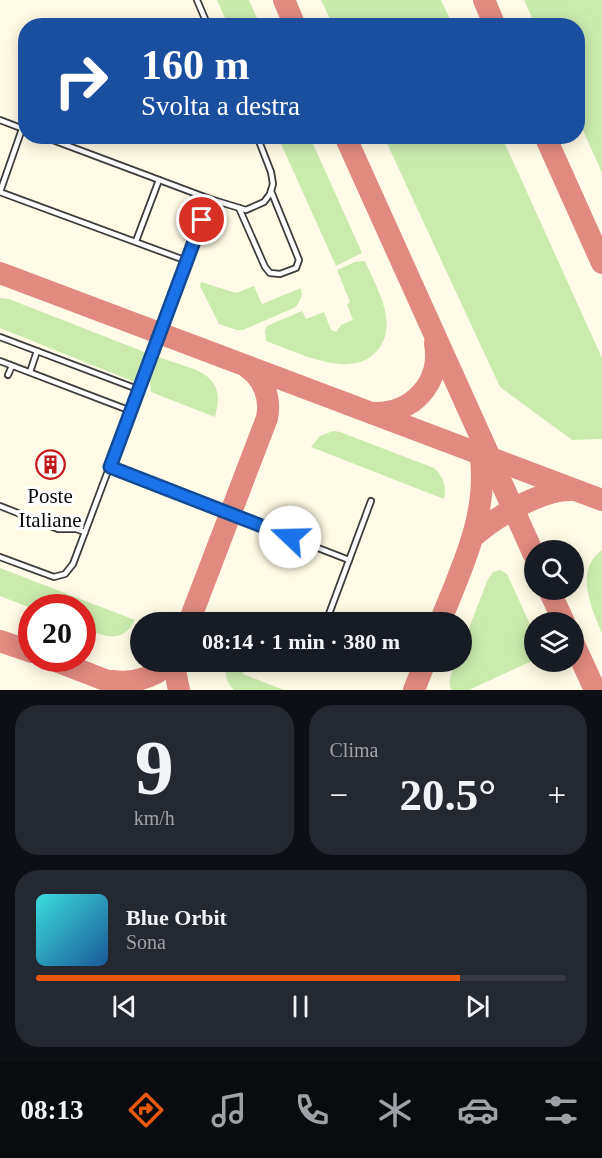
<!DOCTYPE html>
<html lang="it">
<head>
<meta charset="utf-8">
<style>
  :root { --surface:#171b24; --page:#242831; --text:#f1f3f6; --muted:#9ea1a6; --line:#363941; --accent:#ea580c }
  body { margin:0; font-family:Georgia,serif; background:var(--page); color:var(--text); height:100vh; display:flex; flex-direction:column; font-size:22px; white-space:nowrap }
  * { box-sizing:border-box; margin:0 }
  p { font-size:20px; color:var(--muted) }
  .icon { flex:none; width:33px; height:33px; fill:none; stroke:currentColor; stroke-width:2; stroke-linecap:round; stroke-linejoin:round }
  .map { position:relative; height:690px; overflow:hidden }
  .sheet { display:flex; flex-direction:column; gap:15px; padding:15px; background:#0d0f14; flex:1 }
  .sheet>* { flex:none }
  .guide { position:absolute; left:18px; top:18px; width:567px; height:126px; border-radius:24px; box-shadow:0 3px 15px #0003; background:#1a4fa0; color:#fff; overflow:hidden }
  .tools { position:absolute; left:524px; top:540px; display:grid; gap:12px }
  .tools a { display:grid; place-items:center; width:60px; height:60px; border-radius:50%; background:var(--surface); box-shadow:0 3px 15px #0003; font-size:30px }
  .speed { position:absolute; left:18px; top:594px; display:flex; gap:12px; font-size:30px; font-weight:700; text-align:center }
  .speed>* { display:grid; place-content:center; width:78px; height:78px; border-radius:50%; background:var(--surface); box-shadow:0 3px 15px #0003; line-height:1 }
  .speed .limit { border:9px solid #d22; background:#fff; color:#111 }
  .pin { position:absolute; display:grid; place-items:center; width:51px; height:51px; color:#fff; margin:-26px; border:3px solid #fff; border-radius:50%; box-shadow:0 2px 6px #0007 }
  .me { position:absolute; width:66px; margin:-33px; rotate:291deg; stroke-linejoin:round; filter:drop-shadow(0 0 4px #0008) }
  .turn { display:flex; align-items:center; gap:21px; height:126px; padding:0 24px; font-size:27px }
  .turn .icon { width:78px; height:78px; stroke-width:2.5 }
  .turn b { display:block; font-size:42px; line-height:51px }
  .big { font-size:45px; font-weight:800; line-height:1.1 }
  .sheet .tile { flex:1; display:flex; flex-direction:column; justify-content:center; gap:9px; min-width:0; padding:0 21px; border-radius:24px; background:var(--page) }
  .sheet .dial { align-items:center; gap:0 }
  .dial b { font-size:78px; line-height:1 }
  .song { display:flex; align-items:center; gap:18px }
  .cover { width:72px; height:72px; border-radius:9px; background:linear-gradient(135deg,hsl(180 70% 55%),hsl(210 70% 35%)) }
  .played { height:6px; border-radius:3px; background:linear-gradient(90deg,var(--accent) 80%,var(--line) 80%) }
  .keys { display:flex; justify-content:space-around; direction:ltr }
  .heat { display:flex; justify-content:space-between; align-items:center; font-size:33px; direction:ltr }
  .sheet .tiles { flex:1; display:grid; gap:15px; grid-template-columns:1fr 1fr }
  .tile:last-child { grid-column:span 2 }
  .trip { position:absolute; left:130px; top:612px; width:342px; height:60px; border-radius:30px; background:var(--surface); box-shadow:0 3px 15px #0003; font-weight:800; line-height:60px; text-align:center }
  .menu { display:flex; height:96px; justify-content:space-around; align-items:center; background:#090b0e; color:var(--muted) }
  .menu .icon { width:42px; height:42px }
  .menu .selected { color:var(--accent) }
  .menu b { font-size:27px; color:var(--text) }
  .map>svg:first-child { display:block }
  .green { fill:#cbebad }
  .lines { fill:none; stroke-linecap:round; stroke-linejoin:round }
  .taxiway { stroke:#e08a80; stroke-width:22 }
  .lane-casing { stroke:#3c3c3c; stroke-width:8 }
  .lane { stroke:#fff; stroke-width:4.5 }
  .route-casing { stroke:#114b97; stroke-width:15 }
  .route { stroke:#1a73e8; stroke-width:10 }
  .labels { text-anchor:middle; stroke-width:6; stroke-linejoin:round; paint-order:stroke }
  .poi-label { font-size:21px; fill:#090909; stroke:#fff }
</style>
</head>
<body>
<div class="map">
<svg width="602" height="690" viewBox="0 0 602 690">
  <rect width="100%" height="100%" fill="#fffbe6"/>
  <g class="green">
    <polygon points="217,0 249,0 260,25 228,25"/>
    <polygon points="321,0 441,0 453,25 333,25"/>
    <polygon points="524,0 602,0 602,173 578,119 578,26 535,25"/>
    <polygon points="278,137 310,137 362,253 336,266"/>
    <polygon points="384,137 502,137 602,358 602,439 572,440 500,387"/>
    <path d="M365,261C372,278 384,298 386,317C388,329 385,342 377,351C350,381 298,352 266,341L265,331L267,326L302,311L306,319L324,312L331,330L336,332L341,325L353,320L347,304L350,302L337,270L355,262Z"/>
    <polygon points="201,282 236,293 254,286 262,304 301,288 302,296 296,307 243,330 237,330 219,324 200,286"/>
    <polygon points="0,298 9,299 147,353 137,380 132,381 0,328"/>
    <path d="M159,357C192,370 229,371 215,417L151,392L150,381Z"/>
    <path d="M333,431L340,432L434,468C443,476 447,486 444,499L311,447L320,436Z"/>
    <path d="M602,550V633C591,607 574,570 602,550Z"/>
    <path d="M0,568L135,620C122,645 104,636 83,628L82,608H31L0,596Z"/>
    <path d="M500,570L507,574L534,633V660L469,690H452C446,681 453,671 456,662H462V646L488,579L493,572Z"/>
    <path d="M228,664L244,669L243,674L284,690H234C226,682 224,675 228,664Z"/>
  </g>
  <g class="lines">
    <g class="taxiway">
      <polyline points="284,0 295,26"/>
      <polyline points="484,0 495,26"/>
      <polyline points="345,136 534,555"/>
      <polyline points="545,136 602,263"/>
      <polyline points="0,273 602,500"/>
      <path d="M372,413C412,415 442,383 435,343"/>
      <path d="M474,536C496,517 543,488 573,490"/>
      <polyline points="549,590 564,622"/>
      <path d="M189,622L267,418C271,398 264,379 247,367"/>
      <path d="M440,622C462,567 490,512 480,451"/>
      <polyline points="0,641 32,652"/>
      <polyline points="573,642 595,690"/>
      <polyline points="48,658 131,690"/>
      <polyline points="176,662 175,671 179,690"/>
      <path d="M113,681C136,684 154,677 172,662"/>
      <polyline points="414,690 425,662"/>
    </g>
    <defs>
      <g id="lane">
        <polyline points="197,0 208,26"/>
        <polyline points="0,120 26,130"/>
        <polyline points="42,136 210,199 246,210 264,202 270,194 273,184 271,172 257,136"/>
        <polyline points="0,192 187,261"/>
        <polyline points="0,192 22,129"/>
        <polyline points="239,208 265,267 270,273 280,274 296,268 299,260 271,191"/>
        <polyline points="136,241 159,180"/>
        <polyline points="0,337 140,390"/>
        <polyline points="0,361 131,411"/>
        <polyline points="30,372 37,351"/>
        <polyline points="8,375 12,366"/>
        <polyline points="109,467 349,560"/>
        <polyline points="0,506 58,529 76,529 85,532"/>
        <polyline points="0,557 54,577 65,574 73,564 210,199"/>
        <polyline points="326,622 371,501"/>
        <polyline points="310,664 311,662"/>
      </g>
    </defs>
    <use href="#lane" class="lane-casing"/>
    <use href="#lane" class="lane"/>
  </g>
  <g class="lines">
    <defs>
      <polyline id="route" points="202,220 110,467 290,537"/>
    </defs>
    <use href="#route" class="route-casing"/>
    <use href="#route" class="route"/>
  </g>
  <defs>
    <symbol id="building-ring" viewBox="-11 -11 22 22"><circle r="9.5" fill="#fff" stroke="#c2191a" stroke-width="1.5"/><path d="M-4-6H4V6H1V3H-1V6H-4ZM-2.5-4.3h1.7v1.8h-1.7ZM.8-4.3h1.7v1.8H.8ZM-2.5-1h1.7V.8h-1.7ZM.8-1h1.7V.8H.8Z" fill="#c2191a"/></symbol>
  </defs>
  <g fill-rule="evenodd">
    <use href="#building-ring" x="34" y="448" width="33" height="33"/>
  </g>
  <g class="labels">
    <g class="poi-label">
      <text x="50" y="503">Poste<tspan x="50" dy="24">Italiane</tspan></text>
    </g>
  </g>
</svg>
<div class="tools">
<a><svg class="icon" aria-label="search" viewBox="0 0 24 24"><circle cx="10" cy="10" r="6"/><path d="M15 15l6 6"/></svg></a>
<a><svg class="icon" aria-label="layers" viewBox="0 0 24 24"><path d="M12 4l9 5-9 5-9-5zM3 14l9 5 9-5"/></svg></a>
</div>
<div class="speed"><div class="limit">20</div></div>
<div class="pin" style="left:202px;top:220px;background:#d93025"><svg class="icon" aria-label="arrive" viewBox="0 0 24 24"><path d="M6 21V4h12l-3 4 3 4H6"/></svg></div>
<svg class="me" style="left:290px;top:537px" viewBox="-20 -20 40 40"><circle r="19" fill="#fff"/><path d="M0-13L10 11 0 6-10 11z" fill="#1a73e8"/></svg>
<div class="trip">08:14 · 1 min · 380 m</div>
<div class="guide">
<div class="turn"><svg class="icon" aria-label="right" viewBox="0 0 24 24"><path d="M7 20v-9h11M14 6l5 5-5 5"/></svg><div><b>160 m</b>Svolta a destra</div></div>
</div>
</div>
<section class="sheet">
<div class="tiles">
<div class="tile dial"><b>9</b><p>km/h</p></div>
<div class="tile"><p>Clima</p>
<div class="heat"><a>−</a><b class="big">20.5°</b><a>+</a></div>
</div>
<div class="tile">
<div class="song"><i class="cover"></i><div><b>Blue Orbit</b><p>Sona</p></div></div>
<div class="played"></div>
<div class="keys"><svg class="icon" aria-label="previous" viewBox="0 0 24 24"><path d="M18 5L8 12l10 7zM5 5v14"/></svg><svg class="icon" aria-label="pause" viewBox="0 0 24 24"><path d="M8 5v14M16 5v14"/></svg><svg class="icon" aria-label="next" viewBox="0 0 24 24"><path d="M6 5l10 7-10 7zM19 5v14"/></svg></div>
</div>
</div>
</section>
<nav class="menu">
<b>08:13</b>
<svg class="icon selected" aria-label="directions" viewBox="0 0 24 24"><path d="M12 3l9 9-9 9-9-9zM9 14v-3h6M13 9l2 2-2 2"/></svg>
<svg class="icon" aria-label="music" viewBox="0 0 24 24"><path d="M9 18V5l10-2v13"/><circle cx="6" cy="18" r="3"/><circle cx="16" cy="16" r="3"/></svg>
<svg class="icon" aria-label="phone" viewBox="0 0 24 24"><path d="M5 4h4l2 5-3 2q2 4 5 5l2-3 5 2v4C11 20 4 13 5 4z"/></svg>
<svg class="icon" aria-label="climate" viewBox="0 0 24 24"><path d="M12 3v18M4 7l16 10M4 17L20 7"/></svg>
<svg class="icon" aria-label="car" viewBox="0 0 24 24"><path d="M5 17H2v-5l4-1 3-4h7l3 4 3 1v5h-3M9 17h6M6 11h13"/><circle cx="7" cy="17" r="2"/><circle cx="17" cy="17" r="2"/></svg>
<svg class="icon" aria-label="filters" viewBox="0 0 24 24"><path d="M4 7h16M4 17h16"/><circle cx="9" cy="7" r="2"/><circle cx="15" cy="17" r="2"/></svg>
</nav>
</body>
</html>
